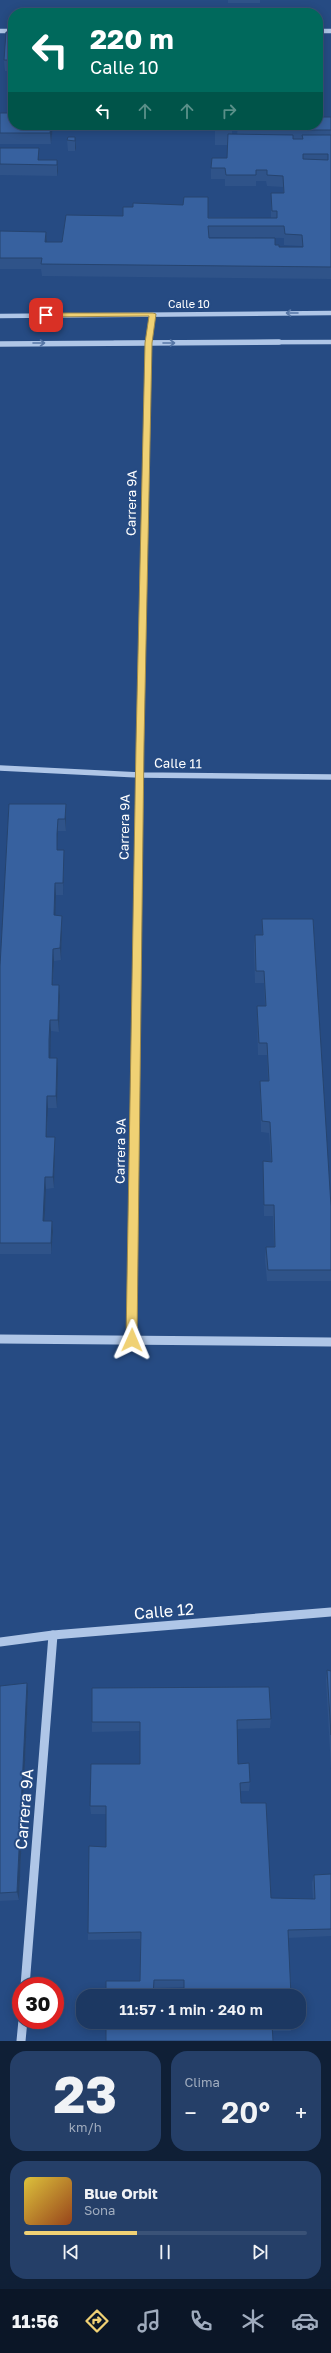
<!DOCTYPE html>
<html lang="es">
<head>
<meta charset="utf-8">
<style>
  :root { --surface:#1c3862; --page:#253f68; --text:#f1f3f6; --muted:#a0acbe; --line:#3a5277; --accent:#f0d174 }
  body { margin:0; font-family:"Golos Text",sans-serif; background:var(--page); color:var(--text); height:100vh; display:flex; flex-direction:column; font-size:15px; white-space:nowrap }
  * { box-sizing:border-box; margin:0 }
  p { font-size:13px; color:var(--muted) }
  .icon { flex:none; width:22px; height:22px; fill:none; stroke:currentColor; stroke-width:2; stroke-linecap:round; stroke-linejoin:round }
  .map { position:relative; height:2041px; overflow:hidden }
  .sheet { display:flex; flex-direction:column; gap:10px; padding:10px; background:#0f1f36; flex:1 }
  .sheet>* { flex:none }
  .banner { position:absolute; left:8px; top:8px; width:315px; height:122px; border-radius:16px; box-shadow:0 2px 10px #0003,0 0 0 1px var(--line); background:#00695c; color:#fff; overflow:hidden }
  .speed { position:absolute; left:12px; top:1977px; display:flex; gap:8px; font-size:20px; font-weight:700; text-align:center }
  .speed>* { display:grid; place-content:center; width:52px; height:52px; border-radius:50%; background:var(--surface); box-shadow:0 2px 10px #0003,0 0 0 1px var(--line); line-height:1 }
  .speed .limit { border:6px solid #d22; background:#fff; color:#111 }
  .pin { position:absolute; display:grid; place-items:center; width:34px; height:34px; color:#fff; margin:-17px; border-radius:8px; box-shadow:0 2px 6px #0006 }
  .me { position:absolute; width:44px; margin:-22px; rotate:1deg; stroke-linejoin:round; filter:drop-shadow(0 0 3px #0008) }
  .turn { display:flex; align-items:center; gap:14px; height:84px; padding:0 16px; font-size:18px }
  .turn .icon { width:52px; height:52px; stroke-width:2.5 }
  .turn b { display:block; font-size:28px; line-height:34px }
  .lanes { display:flex; align-items:center; height:38px; padding:0 16px; background:#0003; justify-content:center; gap:20px; direction:ltr }
  .lanes .off { opacity:.35 }
  .big { font-size:30px; font-weight:600; line-height:1.1 }
  .sheet .tile { flex:1; display:flex; flex-direction:column; justify-content:center; gap:6px; min-width:0; padding:0 14px; border-radius:16px; background:var(--page) }
  .sheet .dial { align-items:center; gap:0 }
  .dial b { font-size:52px; line-height:1 }
  .song { display:flex; align-items:center; gap:12px }
  .cover { width:48px; height:48px; border-radius:6px; background:linear-gradient(135deg,hsl(50 70% 55%),hsl(20 70% 35%)) }
  .played { height:4px; border-radius:2px; background:linear-gradient(90deg,var(--accent) 40%,var(--line) 40%) }
  .keys { display:flex; justify-content:space-around; direction:ltr }
  .heat { display:flex; justify-content:space-between; align-items:center; font-size:22px; direction:ltr }
  .sheet .tiles { flex:1; display:grid; gap:10px; grid-template-columns:1fr 1fr }
  .tile:last-child { grid-column:span 2 }
  .trip { position:absolute; left:76px; top:1989px; width:230px; height:40px; border-radius:16px; background:var(--surface); box-shadow:0 2px 10px #0003,0 0 0 1px var(--line); font-weight:600; line-height:40px; text-align:center }
  .tabs { display:flex; height:64px; justify-content:space-around; align-items:center; background:#0b1627; color:var(--muted) }
  .tabs .icon { width:28px; height:28px }
  .tabs .active { color:var(--accent) }
  .tabs b { font-size:18px; color:var(--text) }
  .map>svg:first-child { display:block }
  .lines { fill:none; stroke-linecap:round; stroke-linejoin:round }
  .minor-far3 { stroke:#afc6e7; stroke-width:4.5 }
  .minor-far2 { stroke:#afc6e7; stroke-width:5.5 }
  .minor-far1 { stroke:#afc6e7; stroke-width:7 }
  .minor { stroke:#afc6e7; stroke-width:9 }
  .wall { fill:#2f5389; fill-rule:evenodd }
  .shaded-wall { fill:#26446f }
  .building { fill:#37619f; stroke:#26446f; fill-rule:evenodd }
  .oneway { stroke:#5676a6 }
  .route { fill:#f0d174; stroke:#9c884b }
  .labels { text-anchor:middle; stroke-width:4; stroke-linejoin:round; paint-order:stroke }
  .far-street-label { font-size:11px; fill:#fff; stroke:#264b83 }
  .street-label { font-size:13px; fill:#fff; stroke:#264b83 }
  .near-street-label { font-size:16px; fill:#fff; stroke:#264b83 }
</style>
</head>
<body>
<div class="map">
<svg width="331" height="2041" viewBox="0 0 331 2041">
  <rect width="100%" height="100%" fill="#264b83"/>
  <g class="lines">
    <g class="minor-far3">
      <polyline points="0,31 13,31"/>
      <polyline points="318,31 331,31"/>
      <polyline points="0,316 331,313"/>
      <polyline points="114,343 331,342"/>
      <polyline points="149,343 153,315"/>
    </g>
    <g class="minor-far2">
      <polyline points="0,344 279,342"/>
      <polyline points="0,768 139,775 331,777"/>
      <polyline points="139,780 149,342"/>
    </g>
    <polyline class="minor-far1" points="131,1335 139,779"/>
    <g class="minor">
      <polyline points="0,1339 331,1342"/>
      <polyline points="131,1341 131,1334"/>
      <polyline points="0,1642 53,1635 331,1612"/>
      <polyline points="25,1986 53,1635"/>
      <polyline points="21,2041 23,2020"/>
    </g>
  </g>
  <g class="wall">
    <rect x="228" y="0" width="32" height="3"/>
    <polygon points="13,32 13,71 5,71 4,60"/>
    <polygon points="0,113 13,125 53,125 51,144 0,144"/>
    <path d="M331,117V279L42,276L41,269H0V231L46,232L47,242H62L123,216L271,218V193H283V187L267,186L266,181H256V186H225V179H211V168L227,158L228,145H215V125H232V134H237L238,125ZM209,237L284,238V245L302,246V247H279L275,245L209,238Z"/>
    <polygon points="75,137 75,151 68,151 67,140"/>
    <polygon points="0,148 39,160 57,160 57,176 0,175"/>
    <polygon points="9,804 66,804 66,831 58,831 57,846 57,850 64,850 64,862 63,895 56,895 55,915 62,928 61,960 54,961 53,985 59,985 60,996 59,1032 51,1031 50,1051 50,1058 58,1070 57,1108 48,1108 47,1137 55,1137 55,1149 54,1188 46,1189 45,1211 45,1221 52,1221 53,1232 51,1254 0,1254 0,966"/>
    <polygon points="262,919 331,1206 331,1281 267,1281 265,1259 266,1247 274,1247 273,1216 264,1216 263,1172 263,1161 271,1161 269,1133 261,1132 260,1092 260,1081 268,1081 267,1055 258,1055 257,1018 257,1006 265,1006 264,983 255,983 254,947 255,935 262,935"/>
    <polygon points="327,1670 331,1671 331,1769 326,1680"/>
    <polygon points="0,1686 28,1692 19,1900 0,1901"/>
    <polygon points="271,1719 270,1728 237,1729 238,1764 250,1782 249,1791 240,1791 241,1803 271,1898 313,1899 312,1883 314,1875 331,1874 331,1936 288,1938 184,1987 154,1988 140,1981 140,1939 88,1940 88,1933 106,1847 106,1814 91,1814 90,1806 140,1764 140,1731 92,1732 92,1722"/>
    <polygon points="106,2022 153,2022 153,2024 292,2024 291,2031 273,2031"/>
  </g>
  <g class="shaded-wall">
    <polygon points="51,125 53,125 51,144 50,133"/>
    <polygon points="75,137 76,148 75,151"/>
    <polygon points="39,148 39,164 38,160"/>
    <polygon points="57,160 58,171 57,176"/>
    <polygon points="46,232 47,243 45,242"/>
    <polygon points="66,804 66,831 65,819"/>
    <polygon points="58,819 58,831 57,846 57,862 57,834"/>
    <polygon points="64,850 64,862 63,895 63,883"/>
    <polygon points="55,883 56,895 55,927 54,915"/>
    <polygon points="62,916 62,928 61,960 60,948"/>
    <polygon points="53,949 54,961 52,997 52,985"/>
    <polygon points="59,985 60,996 59,1032 58,1020"/>
    <polygon points="50,1020 51,1031 50,1070 49,1058"/>
    <polygon points="57,1058 58,1070 57,1108 56,1096"/>
    <polygon points="47,1096 48,1108 46,1149 46,1137"/>
    <polygon points="55,1137 55,1149 54,1188 53,1177"/>
    <polygon points="45,1177 46,1189 44,1233 43,1221"/>
    <polygon points="52,1221 53,1232 51,1254 51,1243"/>
    <polygon points="27,1683 28,1692 19,1900 17,1892"/>
  </g>
  <g class="building">
    <polygon points="6,32 13,32 13,60 4,60"/>
    <polygon points="0,113 13,113 13,125 51,125 50,133 0,133"/>
    <polygon points="318,117 331,117 331,130 237,130 238,125 318,125"/>
    <rect x="215" y="125" width="17" height="5"/>
    <path d="M228,134L293,135V139H303L302,135H331V267L41,264L42,258H0V231L46,232L45,242H62L66,215L123,216V207H133V203L183,205L184,197H208V218H277V211H272L271,193H284L283,176L267,175V170H256V175H226L225,168H211L212,158H227ZM303,154H328V160L303,159ZM208,226H284L285,234L302,235L303,247H279V245H275V238H209Z"/>
    <polygon points="68,137 75,137 75,141 67,140"/>
    <polygon points="0,148 39,148 38,160 57,160 57,165 0,164"/>
    <polygon points="9,804 66,804 65,819 58,819 57,834 57,850 64,850 63,883 55,883 54,915 62,916 60,948 53,949 52,985 59,985 58,1020 50,1020 49,1040 49,1058 57,1058 56,1096 47,1096 46,1137 55,1137 53,1177 45,1177 43,1221 52,1221 51,1243 0,1243 0,966"/>
    <polygon points="262,919 313,919 331,1206 331,1270 268,1270 266,1247 275,1247 274,1205 264,1205 263,1161 272,1162 270,1122 262,1121 260,1081 269,1081 267,1043 259,1043 257,1006 266,1006 264,971 256,971 255,935 263,935"/>
    <polygon points="327,1670 331,1671 331,1735"/>
    <polygon points="27,1683 17,1892 0,1893 0,1686"/>
    <polygon points="269,1687 271,1719 237,1720 238,1764 249,1763 250,1782 240,1783 241,1803 266,1803 271,1898 315,1899 314,1875 331,1874 331,1929 288,1930 291,1996 184,1996 184,1980 154,1980 153,1996 106,1996 106,1981 140,1981 141,1932 88,1933 89,1846 106,1847 106,1806 90,1806 91,1764 140,1764 140,1722 92,1722 92,1688"/>
    <polygon points="106,2022 153,2022 153,2024 185,2024 185,2022 292,2022 292,2024 272,2024 273,2041 106,2041"/>
  </g>
  <defs><path id="oneway-shaft" d="M-6 0H5M1.5-3L5.5 0L1.5 3" fill="none" stroke-width="1.6" stroke-linecap="round" stroke-linejoin="round"/></defs>
  <g class="oneway">
    <use href="#oneway-shaft" transform="translate(292 313) rotate(180)"/>
    <use href="#oneway-shaft" transform="translate(39 343)"/>
    <use href="#oneway-shaft" transform="translate(169 343)"/>
  </g>
  <polygon class="route" points="153,313 156,314 152,343 144,744 137,1340 132,1345 126,1340 136,744 145,343 149,316 46,317 43,315 46,313"/>
  <g class="labels">
    <g class="far-street-label">
      <text x="189" y="308">Calle 10</text>
    </g>
    <g class="street-label">
      <text transform="translate(131 503) rotate(-89)" y="5">Carrera 9A</text>
      <text transform="translate(178 763) rotate(1)" y="5">Calle 11</text>
      <text transform="translate(124 827) rotate(-89)" y="5">Carrera 9A</text>
      <text transform="translate(120 1151) rotate(-89)" y="5">Carrera 9A</text>
    </g>
    <g class="near-street-label">
      <text transform="translate(164 1611) rotate(-5)" y="6">Calle 12</text>
      <text transform="translate(24 1809) rotate(-85)" y="6">Carrera 9A</text>
    </g>
  </g>
</svg>
<div class="speed"><div class="limit">30</div></div>
<div class="pin" style="left:46px;top:315px;background:#d93025"><svg class="icon" aria-label="arrive" viewBox="0 0 24 24"><path d="M6 21V4h12l-3 4 3 4H6"/></svg></div>
<svg class="me" style="left:132px;top:1340px" viewBox="-20 -20 40 40"><path d="M0-17L14 15 0 8-14 15z" fill="#f0d174" stroke="#fff" stroke-width="4"/></svg>
<div class="trip">11:57 · 1 min · 240 m</div>
<div class="banner">
<div class="turn"><svg class="icon" aria-label="left" viewBox="0 0 24 24"><path d="M17 20v-9H6M10 6l-5 5 5 5"/></svg><div><b>220 m</b>Calle 10</div></div>
<div class="lanes"><svg class="icon" aria-label="left" viewBox="0 0 24 24"><path d="M17 20v-9H6M10 6l-5 5 5 5"/></svg><svg class="icon off" aria-label="ahead" viewBox="0 0 24 24"><path d="M12 20V5M6 11l6-6 6 6"/></svg><svg class="icon off" aria-label="ahead" viewBox="0 0 24 24"><path d="M12 20V5M6 11l6-6 6 6"/></svg><svg class="icon off" aria-label="right" viewBox="0 0 24 24"><path d="M7 20v-9h11M14 6l5 5-5 5"/></svg></div>
</div>
</div>
<section class="sheet">
<div class="tiles">
<div class="tile dial"><b>23</b><p>km/h</p></div>
<div class="tile"><p>Clima</p>
<div class="heat"><a>−</a><b class="big">20°</b><a>+</a></div>
</div>
<div class="tile">
<div class="song"><i class="cover"></i><div><b>Blue Orbit</b><p>Sona</p></div></div>
<div class="played"></div>
<div class="keys"><svg class="icon" aria-label="previous" viewBox="0 0 24 24"><path d="M18 5L8 12l10 7zM5 5v14"/></svg><svg class="icon" aria-label="pause" viewBox="0 0 24 24"><path d="M8 5v14M16 5v14"/></svg><svg class="icon" aria-label="next" viewBox="0 0 24 24"><path d="M6 5l10 7-10 7zM19 5v14"/></svg></div>
</div>
</div>
</section>
<nav class="tabs">
<b>11:56</b>
<svg class="icon active" aria-label="directions" viewBox="0 0 24 24"><path d="M12 3l9 9-9 9-9-9zM9 14v-3h6M13 9l2 2-2 2"/></svg>
<svg class="icon" aria-label="music" viewBox="0 0 24 24"><path d="M9 18V5l10-2v13"/><circle cx="6" cy="18" r="3"/><circle cx="16" cy="16" r="3"/></svg>
<svg class="icon" aria-label="phone" viewBox="0 0 24 24"><path d="M5 4h4l2 5-3 2q2 4 5 5l2-3 5 2v4C11 20 4 13 5 4z"/></svg>
<svg class="icon" aria-label="climate" viewBox="0 0 24 24"><path d="M12 3v18M4 7l16 10M4 17L20 7"/></svg>
<svg class="icon" aria-label="car" viewBox="0 0 24 24"><path d="M5 17H2v-5l4-1 3-4h7l3 4 3 1v5h-3M9 17h6M6 11h13"/><circle cx="7" cy="17" r="2"/><circle cx="17" cy="17" r="2"/></svg>
</nav>
</body>
</html>
